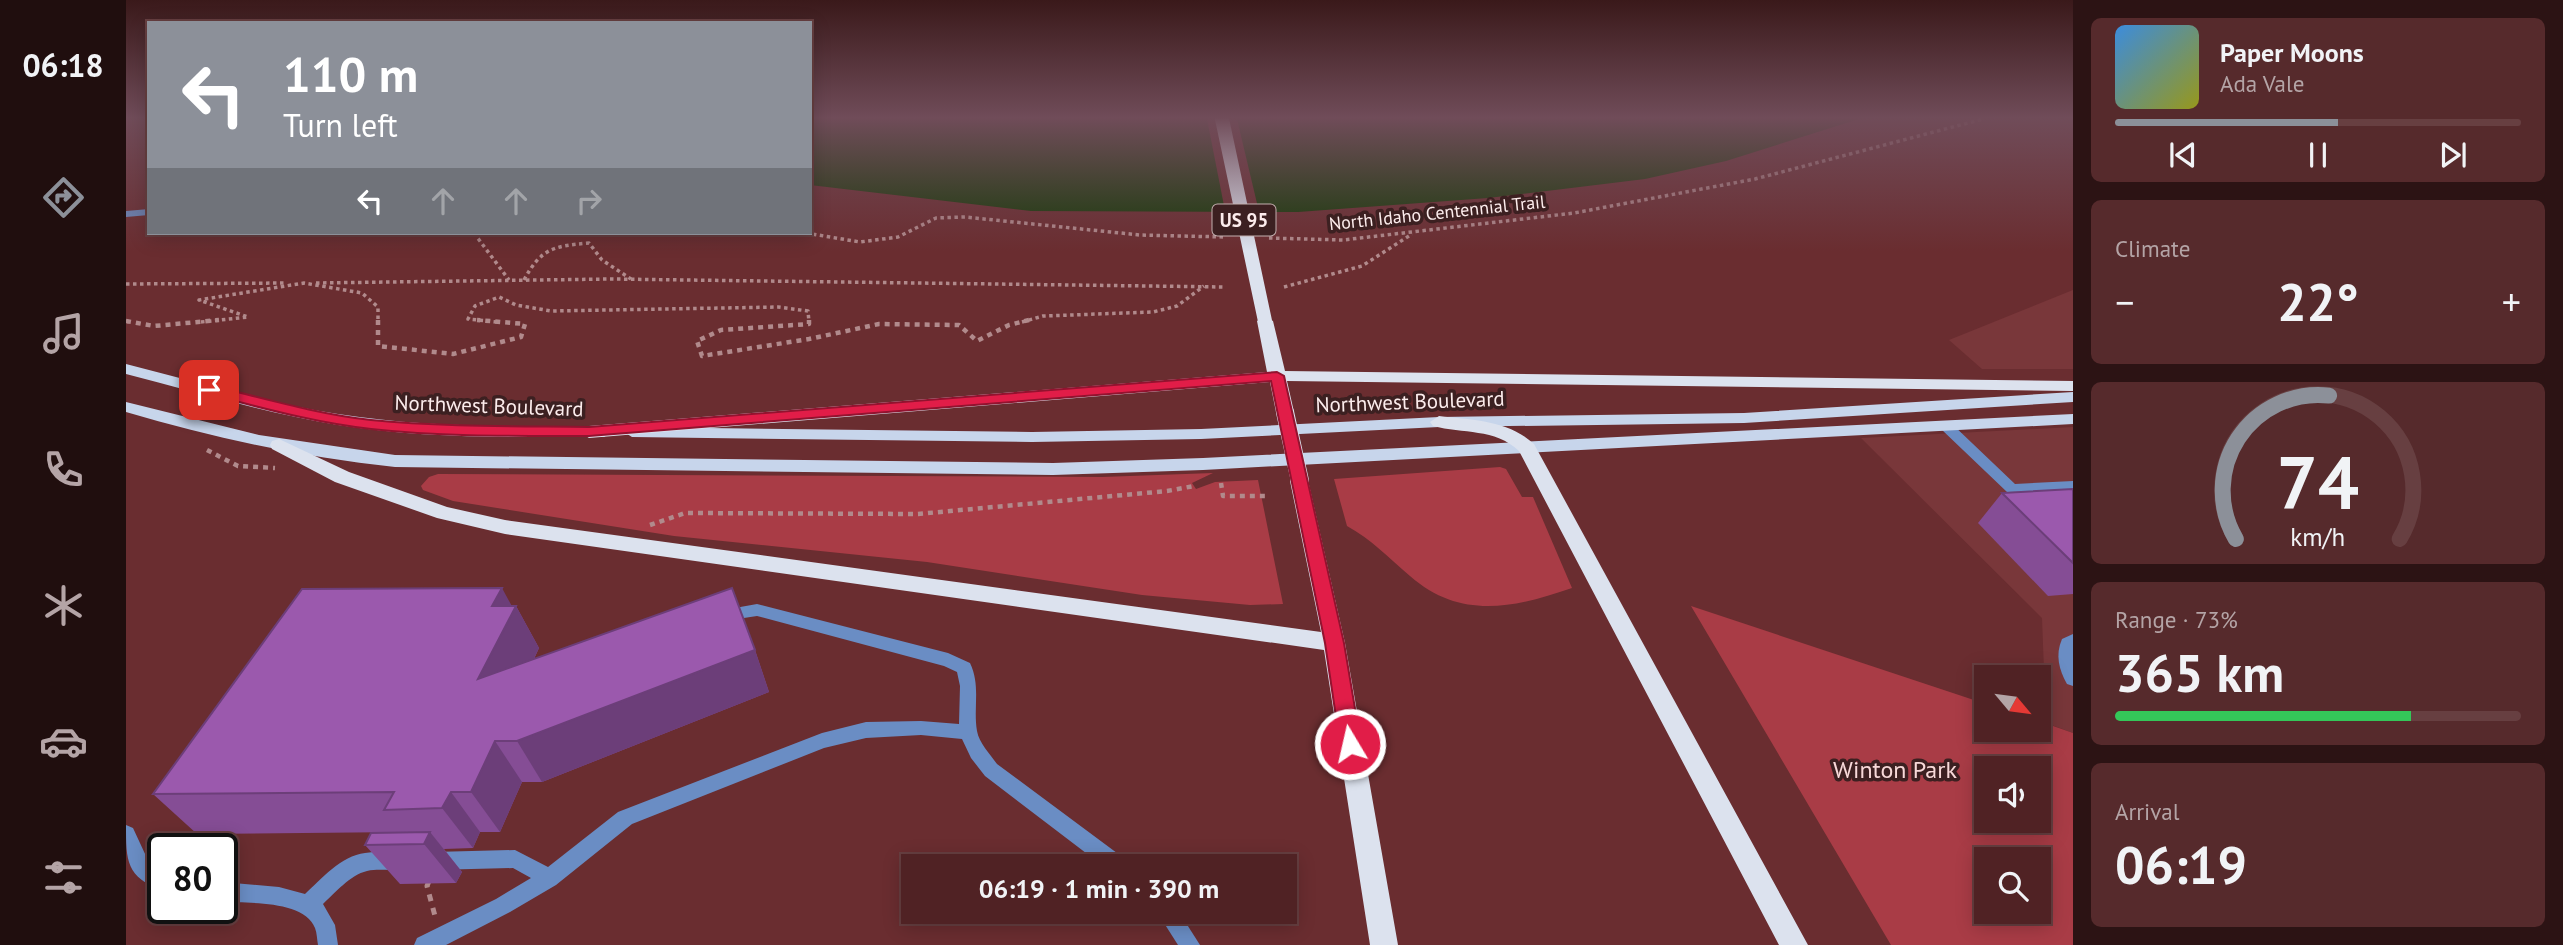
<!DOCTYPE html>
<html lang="en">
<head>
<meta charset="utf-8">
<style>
  :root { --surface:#502224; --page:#562a2c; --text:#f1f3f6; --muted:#b4a4a6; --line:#673f41; --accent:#8c9099 }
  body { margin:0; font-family:"PT Sans",sans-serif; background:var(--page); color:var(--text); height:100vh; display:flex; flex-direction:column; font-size:26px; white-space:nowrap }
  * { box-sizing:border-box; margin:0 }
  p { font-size:23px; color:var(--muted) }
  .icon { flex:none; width:38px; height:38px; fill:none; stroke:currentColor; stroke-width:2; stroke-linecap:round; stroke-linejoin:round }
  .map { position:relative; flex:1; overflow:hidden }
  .details { display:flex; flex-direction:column; gap:18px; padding:18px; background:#2c1314; width:490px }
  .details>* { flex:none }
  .hud { position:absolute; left:21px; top:21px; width:665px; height:214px; border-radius:0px; box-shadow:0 4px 18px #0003,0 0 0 2px var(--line); background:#8c9099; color:#fff; overflow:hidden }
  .needle { width:46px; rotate:119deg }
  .tools { position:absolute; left:1848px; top:665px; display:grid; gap:14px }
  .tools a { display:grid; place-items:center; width:77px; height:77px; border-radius:0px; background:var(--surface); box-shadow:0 4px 18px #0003,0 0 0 2px var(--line); font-size:35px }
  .speed { position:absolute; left:21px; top:833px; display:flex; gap:14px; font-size:35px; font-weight:700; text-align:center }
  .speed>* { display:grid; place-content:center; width:91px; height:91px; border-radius:50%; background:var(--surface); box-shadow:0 4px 18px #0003,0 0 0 2px var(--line); line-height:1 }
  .speed .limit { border:4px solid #111; border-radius:10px; background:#fff; color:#111 }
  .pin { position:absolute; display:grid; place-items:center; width:60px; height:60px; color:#fff; margin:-30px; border-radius:14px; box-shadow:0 4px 10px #0006 }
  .me { position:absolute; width:77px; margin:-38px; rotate:351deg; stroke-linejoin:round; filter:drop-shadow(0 0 5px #0008) }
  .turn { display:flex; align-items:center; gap:24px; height:147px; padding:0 21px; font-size:32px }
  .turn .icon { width:91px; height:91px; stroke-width:2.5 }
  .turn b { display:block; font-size:49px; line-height:60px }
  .lanes { display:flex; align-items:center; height:66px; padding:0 21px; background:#0003; justify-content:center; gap:35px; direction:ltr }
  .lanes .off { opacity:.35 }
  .big { font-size:52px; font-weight:800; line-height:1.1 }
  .details .tile { flex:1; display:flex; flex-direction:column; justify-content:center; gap:10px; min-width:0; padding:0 24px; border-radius:10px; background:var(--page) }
  .details .dial { align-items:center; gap:0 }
  .dial svg { height:182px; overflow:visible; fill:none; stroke:var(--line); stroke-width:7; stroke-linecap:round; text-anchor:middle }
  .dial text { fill:var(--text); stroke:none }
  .song { display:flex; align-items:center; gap:21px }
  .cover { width:84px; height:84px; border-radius:10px; background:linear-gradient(135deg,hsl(210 70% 55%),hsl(60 70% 35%)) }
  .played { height:7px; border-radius:4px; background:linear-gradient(90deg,var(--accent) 55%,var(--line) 55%) }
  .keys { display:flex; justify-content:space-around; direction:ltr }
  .heat { display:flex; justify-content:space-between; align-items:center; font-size:38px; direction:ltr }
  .charge { height:10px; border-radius:5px; background:linear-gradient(90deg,#34c759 73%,var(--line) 0) }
  .trip { position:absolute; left:775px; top:854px; width:396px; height:70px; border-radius:0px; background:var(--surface); box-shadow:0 4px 18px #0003,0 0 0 2px var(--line); font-weight:800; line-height:70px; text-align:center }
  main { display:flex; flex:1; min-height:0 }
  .dock { display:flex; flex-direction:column; width:126px; justify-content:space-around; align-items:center; background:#200e0e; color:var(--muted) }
  .dock .icon { width:49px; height:49px }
  .dock .on { color:var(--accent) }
  .dock b { font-size:32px; color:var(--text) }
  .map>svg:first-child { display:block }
  .built { fill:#79373a }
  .green { fill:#a93c46; fill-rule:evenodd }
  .water { fill:#163a09 }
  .pier { fill:#6a2d30 }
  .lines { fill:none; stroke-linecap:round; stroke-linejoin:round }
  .path-far2 { stroke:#b18a8c; stroke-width:3.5; stroke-dasharray:3.5 3.5; stroke-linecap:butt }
  .path-far1 { stroke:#b18a8c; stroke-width:4.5; stroke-dasharray:5 5; stroke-linecap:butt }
  .path { stroke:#b18a8c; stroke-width:5; stroke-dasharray:7 7; stroke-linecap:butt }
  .service { fill:#6a8dc4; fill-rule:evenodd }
  .primary { fill:#c7d5eb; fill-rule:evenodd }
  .trunk { fill:#dce2ee; fill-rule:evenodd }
  .trunk-bridge-far1 { stroke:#dce2ee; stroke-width:14 }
  .trunk-bridge { stroke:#dce2ee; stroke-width:18 }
  .wall { fill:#854d95 }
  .shaded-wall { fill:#6c3e79 }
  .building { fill:#9b59ad; stroke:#6c3e79; stroke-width:2 }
  .route { fill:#e11d48; stroke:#92132f; stroke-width:2 }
  .labels { text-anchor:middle; stroke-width:7; stroke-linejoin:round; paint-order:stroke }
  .far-street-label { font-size:18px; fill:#fcecec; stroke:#3c2021 }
  .shield { fill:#3c2021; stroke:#c2afaf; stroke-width:2 }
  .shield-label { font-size:19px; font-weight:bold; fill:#fcecec }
  .street-label { font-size:21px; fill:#fcecec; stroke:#3c2021 }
  .near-park-label { font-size:24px; fill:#f8d9d9; stroke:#3c2021 }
</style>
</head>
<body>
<main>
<nav class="dock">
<b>06:18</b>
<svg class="icon on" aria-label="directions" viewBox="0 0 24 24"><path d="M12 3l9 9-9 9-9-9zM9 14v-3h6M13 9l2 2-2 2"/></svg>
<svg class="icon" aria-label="music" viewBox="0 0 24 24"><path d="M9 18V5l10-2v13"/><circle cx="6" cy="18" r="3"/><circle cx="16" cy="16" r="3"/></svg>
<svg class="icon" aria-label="phone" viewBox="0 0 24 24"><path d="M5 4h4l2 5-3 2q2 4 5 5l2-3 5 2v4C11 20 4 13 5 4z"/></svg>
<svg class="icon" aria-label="climate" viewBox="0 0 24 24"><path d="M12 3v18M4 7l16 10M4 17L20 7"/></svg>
<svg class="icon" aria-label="car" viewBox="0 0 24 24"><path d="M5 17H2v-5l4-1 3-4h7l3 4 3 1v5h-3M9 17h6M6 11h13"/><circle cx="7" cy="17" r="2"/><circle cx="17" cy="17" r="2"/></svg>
<svg class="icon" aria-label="filters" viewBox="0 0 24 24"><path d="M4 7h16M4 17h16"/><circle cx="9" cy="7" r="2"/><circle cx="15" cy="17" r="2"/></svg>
</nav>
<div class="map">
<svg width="1947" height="945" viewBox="0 0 1947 945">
  <rect width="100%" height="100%" fill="#6a2d30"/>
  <g class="built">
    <polygon points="1947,290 1947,369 1856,369 1823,340"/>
    <polygon points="1947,427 1947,733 1920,723 1916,618 1735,438"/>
  </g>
  <g class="green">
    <path d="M1374,467L1380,469L1396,497H1407L1446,588C1388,608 1334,620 1284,576C1263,558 1245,539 1221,526L1208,479Z"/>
    <polygon points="1087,473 1066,483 1070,489 1089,482 1132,480 1157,604 1124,605 1016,595 801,562 548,536 327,501 297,490 295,486 303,477 312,474 976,477"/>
    <path d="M1565,606L1860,704V730H1913V721L1947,733V945H1765ZM1913,768V821H1860V768ZM1913,859V912H1860V859Z"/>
  </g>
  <polygon class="water" points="684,119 1733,119 1600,161 1519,179 1362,198 1172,212 905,211 684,185"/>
  <polygon class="pier" points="1081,119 1111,119 1134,216 1100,216"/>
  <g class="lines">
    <g class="path-far2">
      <polyline points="348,233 383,280"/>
      <polyline points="680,233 734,242 772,237 810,218 839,217 1014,235 1099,237"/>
      <polyline points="1143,238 1217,240 1448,213 1629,179 1857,119"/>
      <path d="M398,280C415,248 428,246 463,243L476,260L505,279"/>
      <polyline points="190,283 485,279 1099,287"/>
      <polyline points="0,284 161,283"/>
      <polyline points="1158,287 1236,266 1286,234"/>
      <polyline points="0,321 3,322"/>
      <polyline points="75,322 122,317 73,300 178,283 236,293 252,307 252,322"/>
      <polyline points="371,322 342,319 349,306 373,297 390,305 425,311 652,307 682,311 683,322"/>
      <polyline points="896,322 917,316 1027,312 1051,306 1078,286"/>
    </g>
    <g class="path-far1">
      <polyline points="252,320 252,346 327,354 395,337 399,324 351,320"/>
      <polyline points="683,320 683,324 595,330 571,341 576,356 683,339 753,324 833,325 851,341 883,325 903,320"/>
      <polyline points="0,321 28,326 93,320"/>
      <polyline points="81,450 112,466 149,468"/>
      <polyline points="1095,483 1097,496 1142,496"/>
      <polyline points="524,525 559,513 792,514 1041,491 1068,486"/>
    </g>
    <polyline class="path" points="303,881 301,886 309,916"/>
    <g class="service">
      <polygon points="23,209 23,215 0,217 0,211"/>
      <polygon points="1820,422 1825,423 1889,484 1947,481 1947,491 1881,492 1815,429 1813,426 1815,423"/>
      <path d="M631,604L822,653L844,663C855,686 847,707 851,731C853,743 864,754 871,764L999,859L1002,866H977L859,776L845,758L836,739L795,735L740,738L698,748L506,824L430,885L384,912L320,945H288L291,938L370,899L405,878L387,868L307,870L300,868L297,861L300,854L307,852L389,850L422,867L492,812L696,733L740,722L795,721L833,724L834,686L831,672L818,666L631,616L598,621L592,619L590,615L592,611Z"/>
      <path d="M1947,634V686L1941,684C1933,670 1929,655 1936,639Z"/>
      <path d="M0,825L7,828L20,856L37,872V891C0,877 0,861 0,825Z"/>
      <path d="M273,852L280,854L283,861L280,868C267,872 254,868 241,871C224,875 209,893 197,904L209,925L212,945H192C191,940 191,933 189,928C179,900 121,903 96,902V882L153,887L179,894C195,879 215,856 239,853C250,851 262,852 273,852Z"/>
      <polygon points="1031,912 1053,912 1074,945 1052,945"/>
    </g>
    <g class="primary">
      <path d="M0,364C71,382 140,403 212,414C300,428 390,426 478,427L486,432L478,437C389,437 300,439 212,425C140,413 70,392 0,374Z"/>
      <polygon points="1947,392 1947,402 1618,423 1313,427 1075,439 906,442 506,437 498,432 506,427 906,432 1075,429 1313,417 1618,413"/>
      <path d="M0,402L133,435L269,455L927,463L1077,458L1947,414V424L1077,470L927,475L269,467C177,457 88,438 0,412Z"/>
    </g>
    <g class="trunk">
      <polygon points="1139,316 1147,321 1159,371 1947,381 1947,391 1161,381 1168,412 1159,418 1150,412 1144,382 463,438 454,432 463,426 1141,372 1131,321"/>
      <path d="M1313,416C1346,420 1382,420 1408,444L1682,945H1653L1393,451C1369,428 1337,434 1307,426L1304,422Z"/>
      <polygon points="153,439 223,472 321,507 379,520 1195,632 1164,481 1167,476 1181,476 1219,643 1272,945 1244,945 1198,650 379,534 311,518 209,482 146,449 144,445 146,441"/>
    </g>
    <polyline class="trunk-bridge-far1" points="1096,119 1139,321"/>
    <polyline class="trunk-bridge" points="1159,412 1174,481"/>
  </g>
  <g class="wall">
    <polygon points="1947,489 1947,594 1922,596 1852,523 1876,493"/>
    <polygon points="386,606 390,606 413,648 408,659 629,650 643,692 416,782 396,782 374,832 354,832 347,848 318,849 336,872 330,883 274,884 239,845 278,833 277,832 71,834 27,794"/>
  </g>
  <g class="shaded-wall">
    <polygon points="376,588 388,610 390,606 413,648 378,720 352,679 366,606"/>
    <polygon points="629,650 643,692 416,782 391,741"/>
    <polygon points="369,741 396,782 374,832 345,792"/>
    <polygon points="325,792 354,832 347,848 316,808"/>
    <polygon points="304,832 336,872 330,883 298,844"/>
  </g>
  <g class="building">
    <polygon points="1947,489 1947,563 1876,493"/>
    <polygon points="376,588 366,606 390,606 352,679 606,588 629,650 391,741 369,741 345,792 325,792 316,808 258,810 268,792 27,794 176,589"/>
    <polygon points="304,832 298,844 239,845 245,833"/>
  </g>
  <linearGradient id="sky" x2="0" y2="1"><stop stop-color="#3a191a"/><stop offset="0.47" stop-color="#704c59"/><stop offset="1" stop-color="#704c59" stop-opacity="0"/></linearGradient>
  <rect width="1947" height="251" fill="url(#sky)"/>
  <path class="route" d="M1151,372L1158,376L1218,643L1235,744L1232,750L1224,753L1217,750L1214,744L1199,643L1145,381L463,436C391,436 317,437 245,429C189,423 133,407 78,393L76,390L83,385C137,398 190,414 245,420C317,427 391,426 463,427Z"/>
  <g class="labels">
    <g class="far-street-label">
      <text transform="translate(1311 213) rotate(-6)" y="6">North Idaho Centennial Trail</text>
    </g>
    <rect class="shield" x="1086.5" y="204.5" width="63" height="31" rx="5"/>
    <g class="shield-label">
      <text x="1118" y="227">US 95</text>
    </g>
    <g class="street-label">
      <text transform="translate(1284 402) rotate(-2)" y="7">Northwest Boulevard</text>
      <text transform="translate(363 406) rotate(2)" y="7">Northwest Boulevard</text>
    </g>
    <g class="near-park-label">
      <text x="1769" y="778">Winton Park</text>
    </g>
  </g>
</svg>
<div class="tools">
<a><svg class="needle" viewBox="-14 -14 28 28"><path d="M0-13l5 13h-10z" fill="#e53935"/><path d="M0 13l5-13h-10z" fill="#b4a4a6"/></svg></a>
<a><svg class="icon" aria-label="sound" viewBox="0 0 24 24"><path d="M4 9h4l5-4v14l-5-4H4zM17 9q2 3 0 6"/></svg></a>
<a><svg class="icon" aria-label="search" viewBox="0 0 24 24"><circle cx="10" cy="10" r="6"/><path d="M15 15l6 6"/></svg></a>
</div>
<div class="speed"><div class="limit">80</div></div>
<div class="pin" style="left:83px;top:390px;background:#d93025"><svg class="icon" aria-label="arrive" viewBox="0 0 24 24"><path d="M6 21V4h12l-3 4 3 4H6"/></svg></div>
<svg class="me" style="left:1224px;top:744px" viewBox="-20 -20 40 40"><circle r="17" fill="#e11d48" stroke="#fff" stroke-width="3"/><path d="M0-11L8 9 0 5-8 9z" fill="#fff"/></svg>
<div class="trip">06:19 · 1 min · 390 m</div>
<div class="hud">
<div class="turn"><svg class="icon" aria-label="left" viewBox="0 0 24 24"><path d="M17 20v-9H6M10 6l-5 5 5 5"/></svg><div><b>110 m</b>Turn left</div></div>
<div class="lanes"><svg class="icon" aria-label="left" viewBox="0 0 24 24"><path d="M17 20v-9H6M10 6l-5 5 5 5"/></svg><svg class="icon off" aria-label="ahead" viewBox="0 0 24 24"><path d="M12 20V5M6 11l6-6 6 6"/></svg><svg class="icon off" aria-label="ahead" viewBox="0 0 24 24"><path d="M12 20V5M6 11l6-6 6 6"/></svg><svg class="icon off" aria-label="right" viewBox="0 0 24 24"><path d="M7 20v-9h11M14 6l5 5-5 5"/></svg></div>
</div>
</div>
<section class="details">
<div class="tile">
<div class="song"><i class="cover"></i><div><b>Paper Moons</b><p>Ada Vale</p></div></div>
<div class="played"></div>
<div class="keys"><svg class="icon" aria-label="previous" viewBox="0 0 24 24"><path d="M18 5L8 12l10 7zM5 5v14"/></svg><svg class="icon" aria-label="pause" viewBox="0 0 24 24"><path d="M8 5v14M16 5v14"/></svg><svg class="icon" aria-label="next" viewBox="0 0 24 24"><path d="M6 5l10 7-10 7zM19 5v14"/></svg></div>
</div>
<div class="tile"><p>Climate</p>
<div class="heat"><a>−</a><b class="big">22°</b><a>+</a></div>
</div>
<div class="tile dial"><svg viewBox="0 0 100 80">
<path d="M14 69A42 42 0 1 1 86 69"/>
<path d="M14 69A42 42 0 0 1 55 6" stroke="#8c9099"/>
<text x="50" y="56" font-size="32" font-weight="700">74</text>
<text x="50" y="72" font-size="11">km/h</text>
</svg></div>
<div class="tile"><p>Range · 73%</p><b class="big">365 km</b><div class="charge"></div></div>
<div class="tile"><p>Arrival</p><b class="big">06:19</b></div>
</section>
</main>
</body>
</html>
